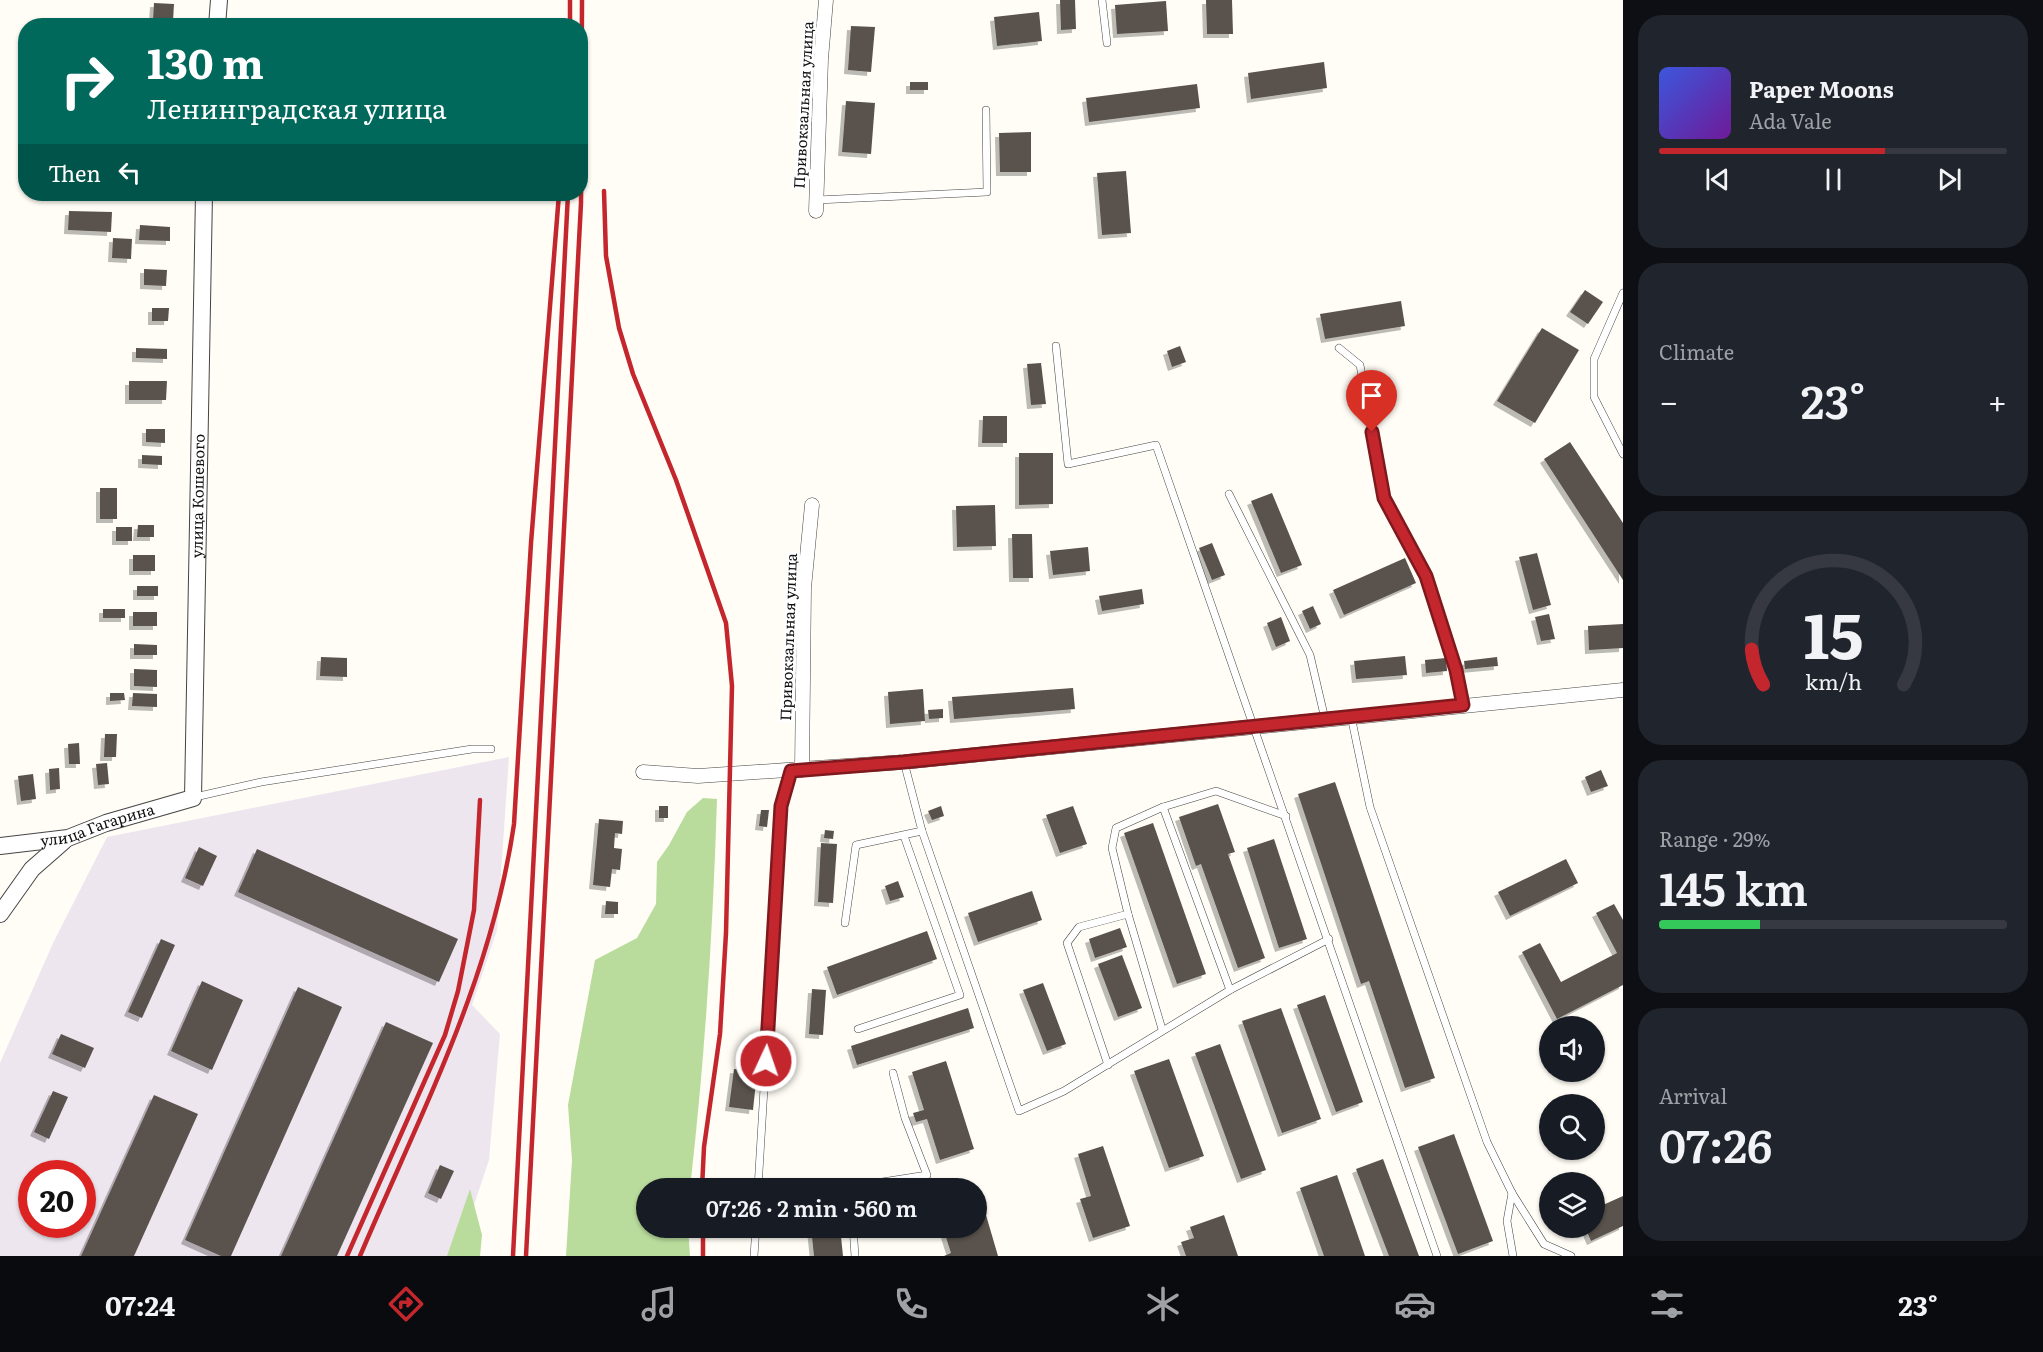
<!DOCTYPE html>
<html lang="en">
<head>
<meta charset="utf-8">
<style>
  :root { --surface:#171b24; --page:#20242c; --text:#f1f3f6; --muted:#9ea1a6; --line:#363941; --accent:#c4262e }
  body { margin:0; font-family:Literata,serif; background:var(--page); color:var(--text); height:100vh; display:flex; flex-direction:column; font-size:22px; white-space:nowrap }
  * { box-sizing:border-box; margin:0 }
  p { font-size:20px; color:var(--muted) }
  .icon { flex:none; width:33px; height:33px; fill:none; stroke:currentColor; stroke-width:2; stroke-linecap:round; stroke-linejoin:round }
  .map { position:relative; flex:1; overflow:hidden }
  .sheet { display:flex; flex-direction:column; gap:15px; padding:15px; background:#0d0f14; width:420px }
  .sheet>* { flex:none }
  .hud { position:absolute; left:18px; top:18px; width:570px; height:183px; border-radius:24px; box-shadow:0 2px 4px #0004; background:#00695c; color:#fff; overflow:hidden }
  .fabs { position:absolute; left:1539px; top:1016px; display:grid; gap:12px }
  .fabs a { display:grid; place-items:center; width:66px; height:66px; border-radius:50%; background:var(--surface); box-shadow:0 2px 4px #0004; font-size:30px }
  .speed { position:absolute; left:18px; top:1160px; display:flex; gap:12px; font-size:30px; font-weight:700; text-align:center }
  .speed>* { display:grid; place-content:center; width:78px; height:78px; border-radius:50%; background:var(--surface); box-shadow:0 2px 4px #0004; line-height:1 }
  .speed .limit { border:9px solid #d22; background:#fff; color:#111 }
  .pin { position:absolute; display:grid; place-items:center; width:51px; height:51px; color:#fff; margin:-62px -26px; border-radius:50% 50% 50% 0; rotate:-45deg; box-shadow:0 0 6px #0007 }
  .pin .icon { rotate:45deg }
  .me { position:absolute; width:66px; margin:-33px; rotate:3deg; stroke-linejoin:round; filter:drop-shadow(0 0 4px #0008) }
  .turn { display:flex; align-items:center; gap:21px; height:126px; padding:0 30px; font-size:27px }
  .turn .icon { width:78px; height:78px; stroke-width:2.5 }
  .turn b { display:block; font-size:42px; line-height:51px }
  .then { display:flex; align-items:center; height:57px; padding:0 30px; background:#0003; gap:12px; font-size:22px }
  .big { font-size:45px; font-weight:600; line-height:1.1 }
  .sheet .widget { flex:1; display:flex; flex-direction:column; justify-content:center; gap:9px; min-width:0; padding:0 21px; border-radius:24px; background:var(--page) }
  .sheet .dial { align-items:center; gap:0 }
  .dial svg { height:156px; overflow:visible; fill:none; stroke:var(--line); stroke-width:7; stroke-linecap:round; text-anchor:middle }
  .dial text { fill:var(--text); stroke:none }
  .song { display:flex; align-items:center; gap:18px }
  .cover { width:72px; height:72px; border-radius:9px; background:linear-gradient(135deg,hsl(230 70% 55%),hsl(280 70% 35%)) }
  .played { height:6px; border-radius:3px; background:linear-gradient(90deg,var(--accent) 65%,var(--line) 65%) }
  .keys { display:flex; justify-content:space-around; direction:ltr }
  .heat { display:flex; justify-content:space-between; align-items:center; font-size:33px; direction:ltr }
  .charge { height:9px; border-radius:4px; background:linear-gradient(90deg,#34c759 29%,var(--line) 0) }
  .trip { position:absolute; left:636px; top:1178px; width:351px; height:60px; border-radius:30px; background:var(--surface); box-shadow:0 2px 4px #0004; font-weight:600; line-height:60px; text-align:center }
  .dock { display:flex; height:96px; justify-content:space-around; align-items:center; background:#090b0e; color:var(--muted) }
  .dock .icon { width:42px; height:42px }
  .dock .current { color:var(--accent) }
  .dock b { font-size:27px; color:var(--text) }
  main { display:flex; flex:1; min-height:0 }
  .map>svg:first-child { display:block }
  .industrial { fill:#eee6ef; fill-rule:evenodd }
  .forest { fill:#b9dc9c }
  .building { fill:#5a524d; filter:url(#shadow) }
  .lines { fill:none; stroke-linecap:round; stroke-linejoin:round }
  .service-casing { stroke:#444; stroke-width:8 }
  .minor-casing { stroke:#444; stroke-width:15 }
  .tertiary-casing { stroke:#444; stroke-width:18 }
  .service { stroke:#fff; stroke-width:7 }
  .minor { stroke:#fff; stroke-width:14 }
  .tertiary { stroke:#fff; stroke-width:16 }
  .rail { stroke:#c4262e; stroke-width:4.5 }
  .route-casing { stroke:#7f191e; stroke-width:15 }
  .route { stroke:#c4262e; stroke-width:10 }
  .labels { text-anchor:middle; stroke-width:6; stroke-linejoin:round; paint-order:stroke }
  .street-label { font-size:15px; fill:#111; stroke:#fff }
</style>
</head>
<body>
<main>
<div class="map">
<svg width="1623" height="1256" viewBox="0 0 1623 1256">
  <defs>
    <filter id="shadow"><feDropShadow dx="-4" dy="4" stdDeviation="0" flood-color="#0004"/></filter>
  </defs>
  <rect width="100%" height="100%" fill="#fffdf5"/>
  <path class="industrial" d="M509,757L497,930L472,1005L500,1034L489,1160L457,1256H0V1063L54,941L107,837ZM32,1173H82V1224H32Z"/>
  <g class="forest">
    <path d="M703,798L717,799C713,929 705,1058 690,1188H646V1227H688L690,1256H566L572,1160L568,1105L595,960L637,938L656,904L657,862L669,845L687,812Z"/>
    <polygon points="470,1189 482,1235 480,1256 447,1256"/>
  </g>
  <g class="building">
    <polygon points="1060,0 1075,0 1076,29 1061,30"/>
    <polygon points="1206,0 1232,0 1233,34 1207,34"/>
    <polygon points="1166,1 1168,31 1117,34 1115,5"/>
    <polygon points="154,3 174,4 173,21 153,20"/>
    <polygon points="1039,12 1042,41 997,46 994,17"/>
    <polygon points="851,26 875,27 871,72 848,70"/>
    <polygon points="1324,62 1327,88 1251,99 1248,73"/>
    <rect x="910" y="82" width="18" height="8"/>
    <polygon points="1197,84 1200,108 1089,122 1086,98"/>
    <polygon points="846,101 875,103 871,154 842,152"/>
    <polygon points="1031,132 1031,172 1000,172 999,133"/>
    <polygon points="1126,171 1131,233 1102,235 1097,173"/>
    <polygon points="69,211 112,212 111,232 68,230"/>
    <polygon points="140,225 170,227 170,241 139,240"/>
    <polygon points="113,238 132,239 131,259 112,258"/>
    <polygon points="144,269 167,270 166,286 144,285"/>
    <polygon points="1585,290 1603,302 1588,324 1570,312"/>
    <polygon points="1401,301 1405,326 1325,339 1320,314"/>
    <polygon points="152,308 169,308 168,321 152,321"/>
    <polygon points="1542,328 1579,350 1535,423 1497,401"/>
    <polygon points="1180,346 1186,362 1172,367 1167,351"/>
    <polygon points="136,348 167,349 167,359 136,358"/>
    <polygon points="1041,363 1046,404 1031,405 1027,364"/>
    <polygon points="129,381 167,381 166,400 129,400"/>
    <polygon points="983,416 1007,416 1007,443 982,443"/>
    <polygon points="146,429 165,429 165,443 146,442"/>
    <polygon points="1570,442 1623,523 1623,580 1544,459"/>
    <polygon points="1019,453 1053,453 1053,504 1019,505"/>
    <polygon points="142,455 162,456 162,465 142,464"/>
    <rect x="100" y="488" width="17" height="31"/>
    <polygon points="1272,493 1302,565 1281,573 1251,501"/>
    <polygon points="995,505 996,546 957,547 956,506"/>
    <polygon points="138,525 154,525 154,537 137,537"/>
    <rect x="116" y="527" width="16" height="14"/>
    <polygon points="1012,534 1032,534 1033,578 1013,578"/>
    <polygon points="1212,543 1225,575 1212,580 1199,548"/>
    <polygon points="1088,547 1090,571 1053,575 1050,551"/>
    <polygon points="1537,553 1551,605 1533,610 1519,557"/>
    <rect x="133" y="555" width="22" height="16"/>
    <polygon points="1405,558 1416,583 1344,615 1333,590"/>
    <rect x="137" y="586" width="21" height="10"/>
    <polygon points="1142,589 1144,604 1102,611 1099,596"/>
    <polygon points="1313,606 1321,624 1310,629 1302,611"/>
    <rect x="103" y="609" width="22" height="9"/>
    <rect x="133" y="612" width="24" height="14"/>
    <polygon points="1549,614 1555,639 1541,641 1535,617"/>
    <polygon points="1281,617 1290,641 1276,647 1267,623"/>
    <polygon points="1623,624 1623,648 1589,650 1588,626"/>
    <polygon points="134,644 157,645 157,655 134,655"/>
    <polygon points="1405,656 1407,675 1356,679 1354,661"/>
    <polygon points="321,657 347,658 347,677 320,676"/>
    <polygon points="1497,657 1498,666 1465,669 1464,661"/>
    <polygon points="1446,658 1447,671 1426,673 1425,660"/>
    <polygon points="134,669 157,670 157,687 134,686"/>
    <polygon points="1073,688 1075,709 954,719 952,697"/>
    <polygon points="923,689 925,721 890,724 888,692"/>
    <polygon points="110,693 124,693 125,700 110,701"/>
    <polygon points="133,693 157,694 157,707 132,706"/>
    <polygon points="943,709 943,718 929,719 928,710"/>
    <polygon points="105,734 117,734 116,757 104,757"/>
    <polygon points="79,743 80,764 69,764 68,744"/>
    <polygon points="107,763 109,784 98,785 96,764"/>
    <polygon points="59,768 60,789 50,790 49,769"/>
    <polygon points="1601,770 1608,786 1591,792 1585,777"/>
    <polygon points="33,774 36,799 21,801 18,776"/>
    <polygon points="1335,782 1435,1078 1405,1088 1369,981 1361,984 1298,794"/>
    <polygon points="1218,804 1235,852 1228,854 1265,958 1238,968 1201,864 1196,866 1179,817"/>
    <rect x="659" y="806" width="9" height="12"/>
    <polygon points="941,806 944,816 932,820 928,811"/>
    <polygon points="1073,806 1087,844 1060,853 1046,815"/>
    <polygon points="761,810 769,810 767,827 759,826"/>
    <polygon points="599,819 623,821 622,834 615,833 614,848 622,849 620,870 612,869 610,887 593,885"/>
    <polygon points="1153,823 1206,974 1177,984 1124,833"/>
    <polygon points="825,830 834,831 833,839 824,838"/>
    <polygon points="1274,839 1307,939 1279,948 1247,848"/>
    <polygon points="821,843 837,844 833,903 818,902"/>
    <polygon points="199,847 217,856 203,886 185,878"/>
    <polygon points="257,849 458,939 439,982 238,892"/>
    <polygon points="1566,859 1578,883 1510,916 1498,892"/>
    <polygon points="898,881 904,897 890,901 885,886"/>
    <polygon points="1032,891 1042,920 978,942 968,913"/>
    <polygon points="606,901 618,902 618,914 605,914"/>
    <polygon points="1614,904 1623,920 1623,985 1557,1019 1522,952 1540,943 1561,982 1617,953 1596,913"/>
    <polygon points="1120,928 1127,947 1095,958 1089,939"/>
    <polygon points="927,931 937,959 837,995 827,967"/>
    <polygon points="161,939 175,945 142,1018 128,1012"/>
    <polygon points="1122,955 1142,1008 1118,1017 1098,964"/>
    <polygon points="202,981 243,1000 212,1070 171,1051"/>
    <polygon points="1043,983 1066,1044 1047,1051 1023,990"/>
    <polygon points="298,987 342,1007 231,1256 221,1256 185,1240"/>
    <polygon points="812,989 826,990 823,1035 809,1034"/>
    <polygon points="1325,995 1363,1102 1336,1112 1297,1005"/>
    <polygon points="968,1008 974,1028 857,1065 851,1046"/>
    <polygon points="1281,1008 1321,1119 1282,1133 1242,1021"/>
    <polygon points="386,1022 433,1043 337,1256 281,1256"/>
    <polygon points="61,1034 94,1048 85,1068 52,1054"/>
    <polygon points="1220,1044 1266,1170 1241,1179 1195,1053"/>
    <polygon points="1169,1059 1204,1156 1169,1168 1134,1071"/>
    <polygon points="946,1061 974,1149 940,1160 927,1119 916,1122 913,1113 924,1110 912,1072"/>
    <polygon points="734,1069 757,1072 753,1110 729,1107"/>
    <polygon points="53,1091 68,1097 49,1139 34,1132"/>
    <polygon points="154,1095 198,1114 134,1256 81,1256"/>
    <polygon points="1454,1134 1493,1241 1458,1254 1418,1147"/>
    <polygon points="1103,1146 1130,1226 1093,1238 1080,1199 1091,1196 1078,1154"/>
    <polygon points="1383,1159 1419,1256 1389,1256 1356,1169"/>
    <polygon points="440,1165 454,1171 441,1199 428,1193"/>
    <polygon points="1337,1175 1365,1256 1324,1256 1300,1188"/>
    <polygon points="1623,1196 1623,1226 1591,1241 1585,1227 1594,1227 1594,1209"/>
    <polygon points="986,1215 998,1256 944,1256 951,1253 943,1228 976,1227 976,1218"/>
    <polygon points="1224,1215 1238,1256 1186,1256 1181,1242 1194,1238 1190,1227"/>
    <polygon points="811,1227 840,1227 843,1256 814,1256"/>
  </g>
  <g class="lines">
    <defs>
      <g id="service">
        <polyline points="1102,0 1107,43"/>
        <polyline points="817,200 987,192 986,110"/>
        <polyline points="1623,293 1594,359 1594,397 1623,454"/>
        <polyline points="1056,346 1068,464 1156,445 1437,1256"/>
        <polyline points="1339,348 1360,365 1384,498 1426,576 1456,670 1463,705"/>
        <polyline points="1229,494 1310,655 1325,719"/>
        <polyline points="1351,716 1370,807 1487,1142 1512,1193 1544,1244 1571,1256"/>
        <polyline points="904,762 922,831 1019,1111 1064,1091 1230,990 1329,939"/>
        <polyline points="195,797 261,782 472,749 491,749"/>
        <polyline points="1163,807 1230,990"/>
        <polyline points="845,923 856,845 922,831"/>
        <polyline points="858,1029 960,995 904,836"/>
        <polyline points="1162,1029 1128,914 1112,848 1116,828 1163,807 1216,791 1286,816"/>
        <polyline points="1108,1065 1067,943 1079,927 1128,914"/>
        <polyline points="758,1188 781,806 791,771"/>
        <polyline points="844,1188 927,1175 905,1118 893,1073"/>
        <polyline points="1512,1193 1507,1221 1513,1256"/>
        <polyline points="853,1227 855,1256"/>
        <polyline points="754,1256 756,1227"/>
      </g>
      <g id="minor">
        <polyline points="816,211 821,59 826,0"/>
        <polyline points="802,770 804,588 812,505"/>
        <polyline points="643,772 698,776 904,762 1623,690"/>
      </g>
      <g id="tertiary">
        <polyline points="217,26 219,0"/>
        <path id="s1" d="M0,846L68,838L106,823L193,798L204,194"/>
        <polyline points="0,914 32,869 64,841"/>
      </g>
    </defs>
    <use href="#service" class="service-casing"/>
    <use href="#minor" class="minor-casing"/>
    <use href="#tertiary" class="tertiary-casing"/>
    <use href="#service" class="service"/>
    <use href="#minor" class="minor"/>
    <use href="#tertiary" class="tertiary"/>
    <g class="rail">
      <polyline points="570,0 570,26"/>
      <polyline points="604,191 606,256 619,328 633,374 676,480 726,623 732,686 726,933 720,1034 704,1147 702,1188"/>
      <polyline points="703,1227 703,1256"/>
      <polyline points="347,1256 445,1035 458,991 474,910 480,800"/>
      <path d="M360,1256C421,1112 491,981 514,824L531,543L559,194"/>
      <polyline points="513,1256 568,194"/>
      <polyline points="526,1256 581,203 582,0"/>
    </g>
  </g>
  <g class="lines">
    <defs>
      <polyline id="route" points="766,1061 781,806 791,771 904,762 1463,705 1456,670 1426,576 1384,498 1372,432"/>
    </defs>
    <use href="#route" class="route-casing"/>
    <use href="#route" class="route"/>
  </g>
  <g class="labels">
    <g class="street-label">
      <text transform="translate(804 105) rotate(-87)" y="5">Привокзальная улица</text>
      <text dy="5" stroke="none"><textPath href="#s1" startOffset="502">улица Кошевого</textPath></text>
      <text transform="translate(789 637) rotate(-88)" y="5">Привокзальная улица</text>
      <text dy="5" stroke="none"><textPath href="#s1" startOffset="100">улица Гагарина</textPath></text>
    </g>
  </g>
</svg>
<div class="fabs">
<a><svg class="icon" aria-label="sound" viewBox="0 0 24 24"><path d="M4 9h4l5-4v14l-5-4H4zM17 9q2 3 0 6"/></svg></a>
<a><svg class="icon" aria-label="search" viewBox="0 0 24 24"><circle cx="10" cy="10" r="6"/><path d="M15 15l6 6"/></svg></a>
<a><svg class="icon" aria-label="layers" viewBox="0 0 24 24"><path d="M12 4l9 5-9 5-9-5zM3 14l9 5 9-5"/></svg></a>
</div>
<div class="speed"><div class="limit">20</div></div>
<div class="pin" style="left:1372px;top:432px;background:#d93025"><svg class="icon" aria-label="arrive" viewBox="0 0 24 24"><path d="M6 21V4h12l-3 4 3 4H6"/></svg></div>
<svg class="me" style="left:766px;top:1061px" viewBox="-20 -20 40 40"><circle r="17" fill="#c4262e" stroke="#fff" stroke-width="3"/><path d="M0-11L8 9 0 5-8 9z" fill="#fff"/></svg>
<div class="trip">07:26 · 2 min · 560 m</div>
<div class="hud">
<div class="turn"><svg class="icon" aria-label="right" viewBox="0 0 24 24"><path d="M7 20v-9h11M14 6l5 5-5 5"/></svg><div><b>130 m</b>Ленинградская улица</div></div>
<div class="then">Then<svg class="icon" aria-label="left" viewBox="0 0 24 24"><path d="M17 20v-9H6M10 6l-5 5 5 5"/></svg></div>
</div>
</div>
<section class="sheet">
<div class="widget">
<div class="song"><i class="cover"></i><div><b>Paper Moons</b><p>Ada Vale</p></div></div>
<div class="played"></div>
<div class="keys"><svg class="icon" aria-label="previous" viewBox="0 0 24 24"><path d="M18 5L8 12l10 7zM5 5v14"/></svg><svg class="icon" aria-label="pause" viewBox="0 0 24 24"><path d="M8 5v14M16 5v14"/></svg><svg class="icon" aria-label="next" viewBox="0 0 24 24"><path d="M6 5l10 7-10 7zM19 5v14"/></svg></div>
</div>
<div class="widget"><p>Climate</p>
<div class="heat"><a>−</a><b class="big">23°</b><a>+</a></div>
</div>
<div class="widget dial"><svg viewBox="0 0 100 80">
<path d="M14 69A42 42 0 1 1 86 69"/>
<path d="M14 69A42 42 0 0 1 8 51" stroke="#c4262e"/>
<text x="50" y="56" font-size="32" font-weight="700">15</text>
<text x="50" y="72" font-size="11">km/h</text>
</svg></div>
<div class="widget"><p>Range · 29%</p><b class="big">145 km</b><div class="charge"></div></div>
<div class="widget"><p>Arrival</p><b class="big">07:26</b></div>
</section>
</main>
<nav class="dock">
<b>07:24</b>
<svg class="icon current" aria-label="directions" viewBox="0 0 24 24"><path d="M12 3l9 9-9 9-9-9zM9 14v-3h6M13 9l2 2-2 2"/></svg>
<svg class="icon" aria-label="music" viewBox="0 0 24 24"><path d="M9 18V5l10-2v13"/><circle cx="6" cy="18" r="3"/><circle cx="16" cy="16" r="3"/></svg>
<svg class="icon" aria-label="phone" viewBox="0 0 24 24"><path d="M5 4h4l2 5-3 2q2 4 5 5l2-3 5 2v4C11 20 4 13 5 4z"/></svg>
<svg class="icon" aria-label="climate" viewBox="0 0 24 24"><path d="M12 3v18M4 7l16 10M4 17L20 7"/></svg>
<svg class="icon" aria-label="car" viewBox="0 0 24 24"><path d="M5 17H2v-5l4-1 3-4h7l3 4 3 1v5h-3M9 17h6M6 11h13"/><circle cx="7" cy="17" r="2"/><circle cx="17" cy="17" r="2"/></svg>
<svg class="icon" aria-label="filters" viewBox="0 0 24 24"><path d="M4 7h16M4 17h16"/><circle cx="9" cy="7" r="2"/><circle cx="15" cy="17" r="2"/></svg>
<b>23°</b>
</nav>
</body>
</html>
